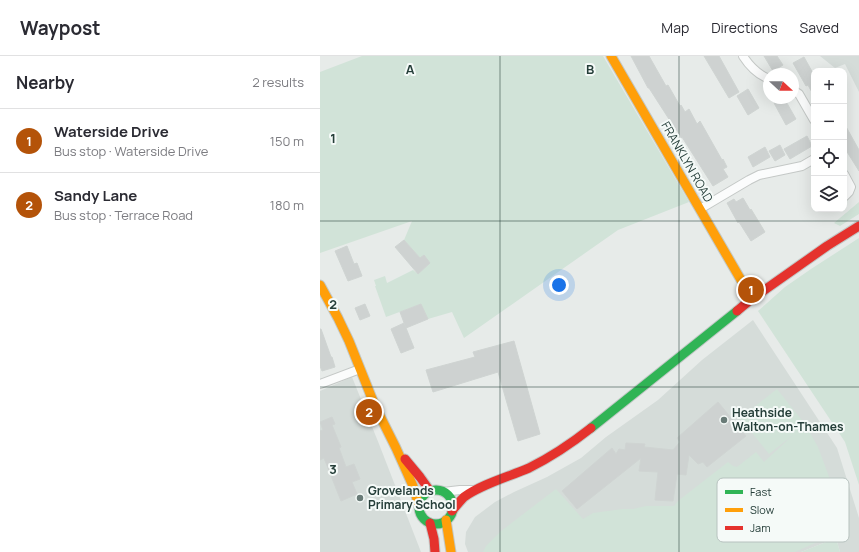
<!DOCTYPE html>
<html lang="en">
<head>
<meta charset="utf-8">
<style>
  body { margin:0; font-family:Manrope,sans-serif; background:#f7f7f7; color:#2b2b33 }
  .controls { position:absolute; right:12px; top:12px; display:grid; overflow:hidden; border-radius:8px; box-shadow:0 4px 16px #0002 }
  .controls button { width:36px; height:36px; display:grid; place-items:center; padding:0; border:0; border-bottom:1px solid #e1e1e2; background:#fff; color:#2b2b33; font:20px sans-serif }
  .compass { position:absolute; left:443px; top:12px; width:36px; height:36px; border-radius:50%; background:#fff; box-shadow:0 4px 16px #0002; rotate:111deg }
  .you { position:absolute; left:239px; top:229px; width:14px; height:14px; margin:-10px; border:3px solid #fff; border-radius:50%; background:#1a73e8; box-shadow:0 0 0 6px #1a73e833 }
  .badge { display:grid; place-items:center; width:26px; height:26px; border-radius:50%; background:#b45309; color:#fff; font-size:13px; font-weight:700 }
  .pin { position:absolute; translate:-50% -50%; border:2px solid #fff; box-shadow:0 1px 4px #0006 }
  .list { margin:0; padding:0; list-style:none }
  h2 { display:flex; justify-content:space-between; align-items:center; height:52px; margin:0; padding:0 16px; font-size:17px }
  h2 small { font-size:13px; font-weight:400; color:#7c7c81 }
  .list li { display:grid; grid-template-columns:26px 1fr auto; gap:12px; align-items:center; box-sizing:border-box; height:64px; padding:0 16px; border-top:1px solid #e1e1e2 }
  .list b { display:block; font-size:15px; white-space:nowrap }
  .list p { margin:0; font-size:13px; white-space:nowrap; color:#7c7c81 }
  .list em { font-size:13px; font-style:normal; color:#7c7c81 }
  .icon { flex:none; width:22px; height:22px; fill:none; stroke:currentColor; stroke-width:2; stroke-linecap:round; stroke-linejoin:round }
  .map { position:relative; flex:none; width:539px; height:496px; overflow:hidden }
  header { display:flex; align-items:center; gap:24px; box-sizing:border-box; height:56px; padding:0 20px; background:#fff; border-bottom:1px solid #e1e1e2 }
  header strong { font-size:19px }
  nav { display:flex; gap:22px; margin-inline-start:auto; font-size:14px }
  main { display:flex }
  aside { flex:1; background:#fff }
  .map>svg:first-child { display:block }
</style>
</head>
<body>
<header>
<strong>Waypost</strong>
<nav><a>Map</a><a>Directions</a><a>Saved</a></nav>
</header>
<main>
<aside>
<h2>Nearby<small>2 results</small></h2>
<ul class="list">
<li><span class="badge">1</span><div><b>Waterside Drive</b><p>Bus stop · Waterside Drive</p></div><em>150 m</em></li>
<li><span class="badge">2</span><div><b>Sandy Lane</b><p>Bus stop · Terrace Road</p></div><em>180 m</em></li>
</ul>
</aside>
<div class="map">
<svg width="539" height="496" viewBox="0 0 539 496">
  <rect width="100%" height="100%" fill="#e7ebe9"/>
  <path fill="#d5dcd9" d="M500 0H539V36L525 8 515 12Z
    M433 264 517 392 539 462V496H520L516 482 481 496H148L145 488 146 476 155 461 175 446 194 436 227 421 261 402 286 381 338 344 382 304Z
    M32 321 59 388 101 496H0V335Z"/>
  <path fill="#d1e3d8" d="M42 0H283L369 146 298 174 144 282 132 256 108 263 101 248 66 261 55 230H56L54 224 65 220 67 227 93 214 98 218 110 207 104 200 100 202 84 184 92 165 0 197V16Z
    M539 146V158L520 170 514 167Z
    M539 182V429L525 386 438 255 465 231 491 213Z
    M457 333 485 368 498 391 528 472 475 496H163L166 490 181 475 236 433 263 463 273 457 302 453H313L326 450H354L358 445 408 406 413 410 417 411 436 396 444 406 473 379 449 398 420 362Z
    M516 482 520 496H481Z"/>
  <path fill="#ced2d1" stroke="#cfd4d2" d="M311 0H329L346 30 348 29 360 50 361 49 365 56 369 53 377 68 380 65 402 104 403 103 407 111 403 113 408 121 393 130 362 81 361 82 357 74H356L329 32H328Z
    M384 0H399L419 36 409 42Z
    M444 0H457L463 9 453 15Z
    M484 1 494 19V40L488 29 486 30 473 7Z
    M428 33 439 52 428 59 417 40Z
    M462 42H464L476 63 466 69 454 47Z
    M524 67 539 94V115L524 91Z
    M487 80 492 90 470 103 464 93Z
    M460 89 465 99 455 105 449 95Z
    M445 91 450 101 433 111 428 101Z
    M423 142 430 154 431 153 445 176 431 185 419 166 418 167 407 147 414 143 416 146Z
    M84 184 100 202 104 199 110 207 98 218 75 191Z
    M27 190 34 208 37 207 42 220 28 225 15 195Z
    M45 248 50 260 40 264 35 252Z
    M101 248 108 263 86 272 80 256Z
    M84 267 94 292 81 297 71 273Z
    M0 273H1L11 301H12L15 311 2 315 0 310Z
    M194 285 220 378 198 385 178 316 113 336 106 314 155 301 153 296Z
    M398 346 426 380 387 411 383 406 378 408 369 399 366 419 357 418 353 445 335 444 338 416 319 415 321 402 257 453 242 435 292 392 296 398 299 393 305 394 306 387 325 388 324 391 353 394 360 386 357 382Z
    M12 361 15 368 12 369 21 391 19 392 26 411 34 408 40 423 32 426 37 438 21 445 4 402 0 404V375L3 374 0 366Z"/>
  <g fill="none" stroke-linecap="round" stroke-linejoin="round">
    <defs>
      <path id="street" d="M423 0C430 11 437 18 449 23
        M473 34 479 38 494 64
        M524 118 531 131 529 136 524 141
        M380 153 429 124 439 119 482 110 494 103
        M0 328 40 313
        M123 436 140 434H154"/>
      <path id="fast" d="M271 372 417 255
        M99 451a17 17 0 1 1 34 0a17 17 0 1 1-34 0Z"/>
      <path id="slow" d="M291 0 421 224
        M0 229 18 262 29 285 55 350 76 392 93 430 99 450
        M126 464 131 496"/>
      <path id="jam" d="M417 255 429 245 507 190 539 170
        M85 403 100 421 110 435
        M132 455C136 450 140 445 144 441 162 428 188 421 209 412 231 401 252 387 271 372
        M110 467 114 483 115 496"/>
    </defs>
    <use href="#street" stroke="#c4c8c6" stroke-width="10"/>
    <use href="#fast" stroke="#c2c8c6" stroke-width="11"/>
    <use href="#slow" stroke="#c2c8c6" stroke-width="11"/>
    <use href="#jam" stroke="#c2c8c6" stroke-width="11"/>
    <use href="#street" stroke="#fbfcfc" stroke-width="8"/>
    <use href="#fast" stroke="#30b455" stroke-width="9"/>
    <use href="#slow" stroke="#ff9f0a" stroke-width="9"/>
    <use href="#jam" stroke="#e5322d" stroke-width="9"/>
  </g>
  <path fill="none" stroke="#253e39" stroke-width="1" stroke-opacity="0.55" d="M180 0V496M359 0V496M0 165H539M0 331H539"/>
  <g fill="#697b77" stroke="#f5faf8" stroke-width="1.5">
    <circle cx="404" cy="364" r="4"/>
    <circle cx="40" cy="442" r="4"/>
  </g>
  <g text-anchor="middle" stroke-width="4" stroke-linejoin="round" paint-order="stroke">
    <g font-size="12" fill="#253e39" stroke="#f5faf8">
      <text transform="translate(367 106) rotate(60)" y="4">FRANKLYN ROAD</text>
    </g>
    <g font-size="12" font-weight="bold" fill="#253e39" stroke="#f5faf8" text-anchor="start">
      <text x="412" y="361">Heathside<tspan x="412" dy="14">Walton-on-Thames</tspan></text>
      <text x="48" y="439">Grovelands<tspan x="48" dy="14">Primary School</tspan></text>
    </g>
  </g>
  <rect x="397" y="422" width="132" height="64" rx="6" fill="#f5faf8" stroke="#b7c2bf" stroke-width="1"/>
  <rect x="405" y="434" width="18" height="4" fill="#30b455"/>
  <rect x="405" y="452" width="18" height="4" fill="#ff9f0a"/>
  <rect x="405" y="470" width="18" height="4" fill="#e5322d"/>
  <g font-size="11" fill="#253e39">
    <text x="430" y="440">Fast</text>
    <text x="430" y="458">Slow</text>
    <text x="430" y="476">Jam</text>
  </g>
  <g font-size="13" text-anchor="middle" font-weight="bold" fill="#253e39" stroke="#f5faf8" stroke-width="4" stroke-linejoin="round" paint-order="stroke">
    <text x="90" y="18">A</text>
    <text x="270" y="18">B</text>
    <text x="13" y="87">1</text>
    <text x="13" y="253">2</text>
    <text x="13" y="418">3</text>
  </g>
</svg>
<div class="controls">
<button>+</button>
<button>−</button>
<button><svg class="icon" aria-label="locate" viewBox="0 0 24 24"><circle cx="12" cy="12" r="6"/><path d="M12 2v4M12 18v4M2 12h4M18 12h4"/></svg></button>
<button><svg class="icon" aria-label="layers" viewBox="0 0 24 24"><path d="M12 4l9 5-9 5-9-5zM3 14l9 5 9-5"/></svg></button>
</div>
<svg class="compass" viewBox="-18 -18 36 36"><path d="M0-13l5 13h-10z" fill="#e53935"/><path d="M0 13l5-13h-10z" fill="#7c7c81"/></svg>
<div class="you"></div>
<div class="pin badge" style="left:431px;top:234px">1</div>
<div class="pin badge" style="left:49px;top:356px">2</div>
</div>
</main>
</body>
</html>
